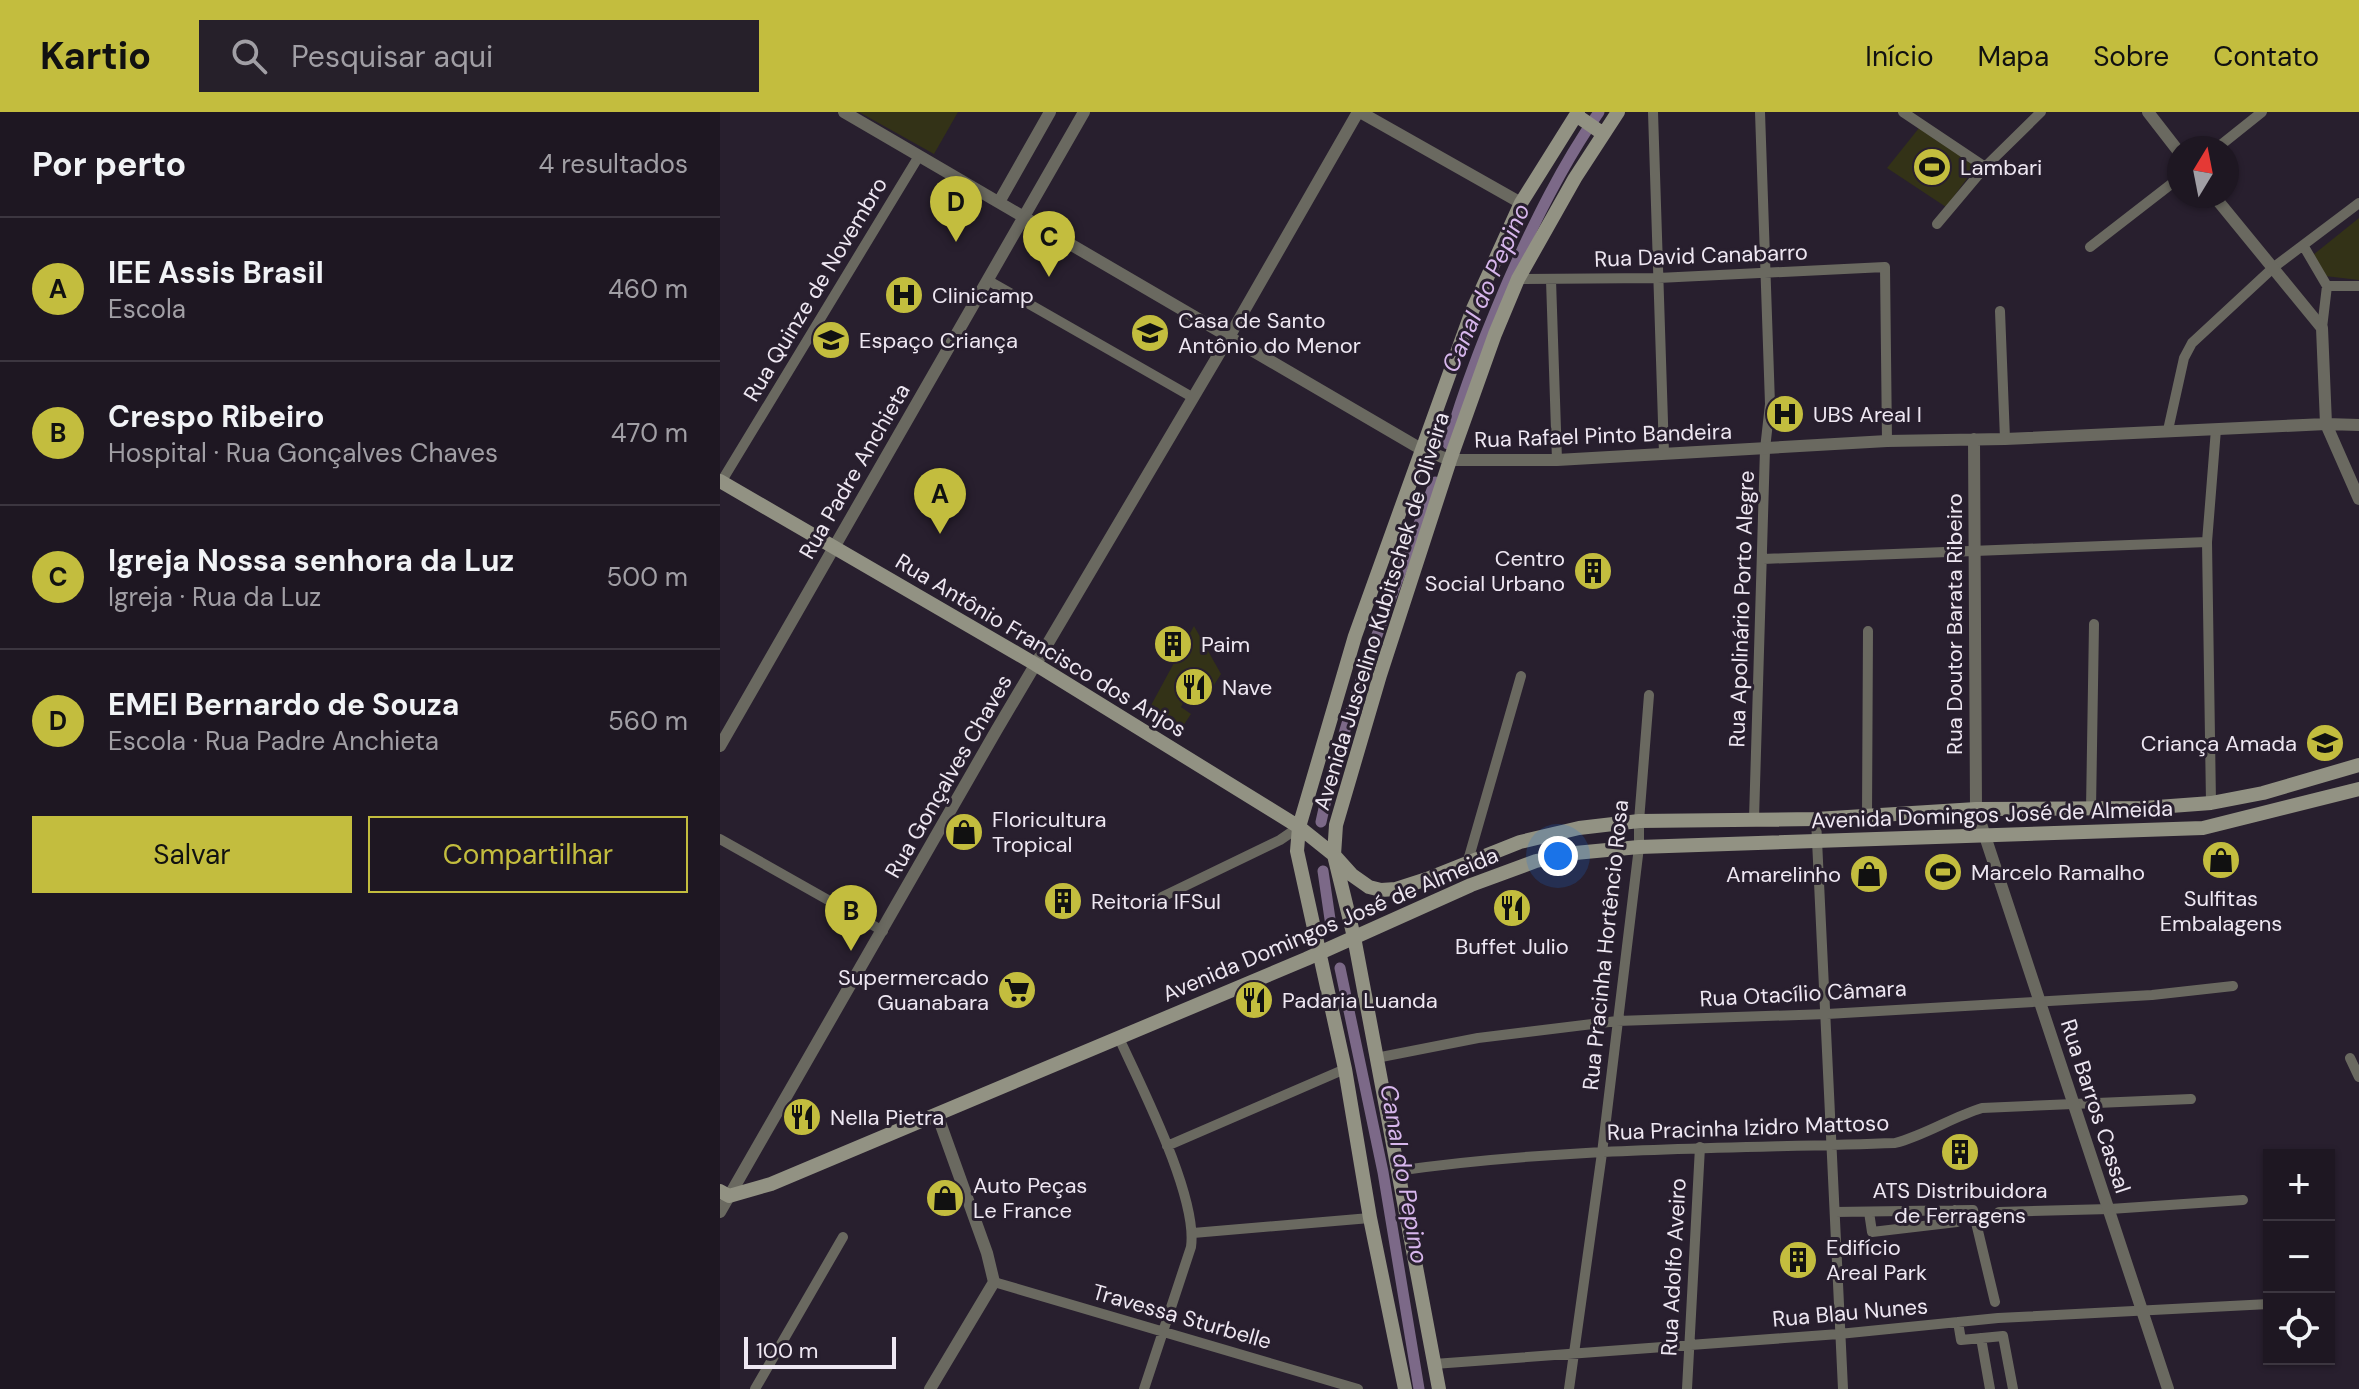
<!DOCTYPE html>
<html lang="pt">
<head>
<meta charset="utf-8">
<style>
  body { margin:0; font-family:"DM Sans",sans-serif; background:#26202a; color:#f1f3f6 }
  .controls { position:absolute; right:24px; bottom:24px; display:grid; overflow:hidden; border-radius:0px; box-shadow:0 2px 6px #0004 }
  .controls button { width:72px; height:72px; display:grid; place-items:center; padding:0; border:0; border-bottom:2px solid #3c3640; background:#1e1722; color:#f1f3f6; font:40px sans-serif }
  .compass { position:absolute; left:1447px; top:24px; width:72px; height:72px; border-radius:50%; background:#1e1722; box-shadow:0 2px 6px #0004; rotate:10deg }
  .scale { position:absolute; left:24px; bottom:20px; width:152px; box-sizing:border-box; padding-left:8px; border:4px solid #eee7f2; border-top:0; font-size:22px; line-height:28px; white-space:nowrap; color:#eee7f2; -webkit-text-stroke:6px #281f2e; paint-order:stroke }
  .you { position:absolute; left:838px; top:744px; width:28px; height:28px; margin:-20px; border:6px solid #fff; border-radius:50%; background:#1a73e8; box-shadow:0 0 0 12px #1a73e833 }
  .badge { display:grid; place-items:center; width:52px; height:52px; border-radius:50%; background:#c3bd3e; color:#111; font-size:26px; font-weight:700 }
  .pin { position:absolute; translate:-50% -66px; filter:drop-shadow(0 2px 4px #0008) }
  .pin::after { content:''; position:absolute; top:42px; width:28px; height:24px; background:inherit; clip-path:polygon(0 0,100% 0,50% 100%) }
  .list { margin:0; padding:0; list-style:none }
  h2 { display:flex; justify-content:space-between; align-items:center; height:104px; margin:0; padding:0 32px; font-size:34px }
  h2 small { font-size:26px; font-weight:400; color:#a19fa5 }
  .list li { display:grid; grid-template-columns:52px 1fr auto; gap:24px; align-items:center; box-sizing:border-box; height:144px; padding:0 32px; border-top:2px solid #3c3640 }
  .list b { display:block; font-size:30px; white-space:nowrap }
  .list p { margin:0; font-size:26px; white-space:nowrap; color:#a19fa5 }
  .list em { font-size:26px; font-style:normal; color:#a19fa5 }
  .actions { display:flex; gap:16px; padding:24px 32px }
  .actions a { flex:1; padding:18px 0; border:2px solid #c3bd3e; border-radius:0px; text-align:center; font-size:28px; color:#c3bd3e }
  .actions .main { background:#c3bd3e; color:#111 }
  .icon { flex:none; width:44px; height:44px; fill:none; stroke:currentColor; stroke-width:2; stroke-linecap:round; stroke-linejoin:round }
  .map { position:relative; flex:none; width:1639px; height:1277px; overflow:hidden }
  header { display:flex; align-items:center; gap:48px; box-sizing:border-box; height:112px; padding:0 40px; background:#c3bd3e; color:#111 }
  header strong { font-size:38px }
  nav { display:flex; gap:44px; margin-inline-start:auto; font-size:28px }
  .search { width:560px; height:72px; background:#26202a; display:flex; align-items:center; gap:20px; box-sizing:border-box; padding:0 28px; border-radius:0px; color:#a19fa5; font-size:30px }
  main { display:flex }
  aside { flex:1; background:#1e1722 }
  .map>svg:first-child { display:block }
</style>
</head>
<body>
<header>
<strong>Kartio</strong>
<div class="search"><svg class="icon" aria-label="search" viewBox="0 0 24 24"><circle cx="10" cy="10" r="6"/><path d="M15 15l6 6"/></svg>Pesquisar aqui</div>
<nav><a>Início</a><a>Mapa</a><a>Sobre</a><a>Contato</a></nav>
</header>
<main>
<aside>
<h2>Por perto<small>4 resultados</small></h2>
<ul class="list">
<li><span class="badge">A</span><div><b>IEE Assis Brasil</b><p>Escola</p></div><em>460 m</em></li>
<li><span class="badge">B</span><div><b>Crespo Ribeiro</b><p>Hospital · Rua Gonçalves Chaves</p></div><em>470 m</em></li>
<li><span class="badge">C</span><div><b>Igreja Nossa senhora da Luz</b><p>Igreja · Rua da Luz</p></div><em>500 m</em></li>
<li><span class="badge">D</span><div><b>EMEI Bernardo de Souza</b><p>Escola · Rua Padre Anchieta</p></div><em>560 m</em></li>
</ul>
<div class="actions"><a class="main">Salvar</a><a>Compartilhar</a></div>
</aside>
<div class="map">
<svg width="1639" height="1277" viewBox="0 0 1639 1277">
  <rect width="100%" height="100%" fill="#281f2e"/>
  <path fill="#333217" d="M139 0H238L214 42Z
    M1199 16 1257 53 1226 95 1167 56Z
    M1639 106V168L1605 164 1593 143Z
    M474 514 501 562 489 581 484 578 480 585 469 580 461 595 471 602 461 617 429 597Z"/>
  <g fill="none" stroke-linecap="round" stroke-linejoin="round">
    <path stroke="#7c6988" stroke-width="11" d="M728 332C744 275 765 223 788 169 814 110 842 53 879 0
      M601 710C626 593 673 481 715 370
      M603 759 611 814
      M620 856 663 1060 699 1277"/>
    <path stroke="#6a6960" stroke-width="10" d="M933 0 944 341
      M1183 0 1265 55
      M1497 36 1542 0
      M1217 112 1265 55 1321 0
      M1583 133 1607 174 1602 216
      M1370 135 1459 66
      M798 167 938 166 1165 155 1167 329
      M831 168 837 348
      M269 169 472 285
      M1607 174H1639
      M1280 199 1285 327
      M1448 318 1464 246 1472 231 1554 155 1639 91
      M0 372 199 44
      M1043 447 1487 430
      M1491 691 1487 430 1496 317
      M1371 697 1374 512
      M1147 704 1148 519
      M1034 707 1045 337 1050 292 1040 0
      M1096 707 1123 1277
      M0 727 163 819
      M747 752 801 564
      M442 785 560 728 579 715
      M399 926C421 974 478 1085 471 1135L424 1277
      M656 946 758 926 897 909 1107 902 1432 883 1513 874
      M1630 946 1639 965
      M447 1034 625 957
      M676 1059C841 1035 1009 1037 1175 1031 1206 1023 1232 1005 1262 996L1471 987
      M1115 1100 1253 1098 1275 1190
      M1149 1100 1152 1120 1237 1110 1235 1098
      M1279 1100 1390 1097 1523 1088
      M473 1121 650 1106
      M274 1170 638 1277
      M1238 1210 1241 1228 1283 1224 1293 1277
      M1261 1226 1270 1277
      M714 1252 1119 1222 1278 1206 1549 1192
      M35 1277 123 1125
      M849 1277 882 1041 919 735V709L929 583
      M967 1277 980 1035"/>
    <path stroke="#6a6960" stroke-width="12" d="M124 0 701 337 730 348H837L1167 329 1285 327 1606 312 1639 313
      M640 0 801 91
      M1428 0 1459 40
      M1494 84 1602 216 1606 312 1639 387
      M279 90 330 0
      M1254 327 1256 697 1448 1277
      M0 634 364 0
      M0 1100 276 619 509 225 638 0
      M210 1277 274 1170 267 1141 217 1002"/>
    <path stroke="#929283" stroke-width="14" d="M856 3 882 21
      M0 369 315 552 579 715 614 743 632 763 649 775 661 778 676 777 707 767 800 730 859 716 919 709 1096 707 1256 697 1424 696 1491 691 1543 681 1639 653
      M0 1079 9 1084 51 1072 586 847 751 773 816 749 855 741 919 735 1483 716 1639 677
      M685 1277 650 1106 625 957 577 739 579 715 635 524 752 199 801 91 858 0
      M719 1277 634 825 614 743 616 713 660 563 730 348 775 222 798 167 855 66 898 0"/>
  </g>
  <defs>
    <symbol id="stadium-disc" viewBox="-11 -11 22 22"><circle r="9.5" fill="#c3bd3e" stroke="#281f2e"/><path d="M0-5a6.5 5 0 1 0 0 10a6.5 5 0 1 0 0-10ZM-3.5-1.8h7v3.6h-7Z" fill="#111"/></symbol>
    <symbol id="hospital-disc" viewBox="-11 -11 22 22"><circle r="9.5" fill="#c3bd3e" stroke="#281f2e"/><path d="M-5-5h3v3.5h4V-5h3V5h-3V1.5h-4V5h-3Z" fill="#111"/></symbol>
    <symbol id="school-disc" viewBox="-11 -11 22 22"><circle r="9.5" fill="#c3bd3e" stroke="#281f2e"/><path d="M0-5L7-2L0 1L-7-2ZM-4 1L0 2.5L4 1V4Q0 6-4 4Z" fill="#111"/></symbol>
    <symbol id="building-disc" viewBox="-11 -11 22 22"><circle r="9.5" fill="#c3bd3e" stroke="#281f2e"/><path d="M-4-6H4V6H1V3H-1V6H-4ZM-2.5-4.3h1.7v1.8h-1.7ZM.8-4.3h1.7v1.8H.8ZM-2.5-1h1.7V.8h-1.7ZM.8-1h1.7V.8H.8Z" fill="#111"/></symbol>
    <symbol id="restaurant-disc" viewBox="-11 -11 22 22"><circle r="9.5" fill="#c3bd3e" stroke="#281f2e"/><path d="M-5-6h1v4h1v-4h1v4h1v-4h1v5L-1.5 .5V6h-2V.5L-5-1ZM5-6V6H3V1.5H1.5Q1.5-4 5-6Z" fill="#111"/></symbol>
    <symbol id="shop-disc" viewBox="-11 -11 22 22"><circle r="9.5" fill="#c3bd3e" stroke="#281f2e"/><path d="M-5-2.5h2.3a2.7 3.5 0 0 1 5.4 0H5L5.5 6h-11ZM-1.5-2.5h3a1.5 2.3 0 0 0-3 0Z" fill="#111"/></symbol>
    <symbol id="supermarket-disc" viewBox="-11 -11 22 22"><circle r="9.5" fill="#c3bd3e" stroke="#281f2e"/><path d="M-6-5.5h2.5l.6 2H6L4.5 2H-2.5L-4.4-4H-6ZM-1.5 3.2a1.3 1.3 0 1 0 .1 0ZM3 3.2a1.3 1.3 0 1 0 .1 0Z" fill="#111"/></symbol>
  </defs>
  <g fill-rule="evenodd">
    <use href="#stadium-disc" x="1190" y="33" width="44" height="44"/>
    <use href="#hospital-disc" x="162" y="161" width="44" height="44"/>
    <use href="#school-disc" x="408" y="199" width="44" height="44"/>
    <use href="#school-disc" x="89" y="206" width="44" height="44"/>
    <use href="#hospital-disc" x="1043" y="280" width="44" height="44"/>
    <use href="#building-disc" x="851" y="437" width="44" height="44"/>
    <use href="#building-disc" x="431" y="510" width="44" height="44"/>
    <use href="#restaurant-disc" x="452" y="553" width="44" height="44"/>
    <use href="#school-disc" x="1583" y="609" width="44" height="44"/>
    <use href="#shop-disc" x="222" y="698" width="44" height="44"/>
    <use href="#shop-disc" x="1479" y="726" width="44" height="44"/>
    <use href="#stadium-disc" x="1201" y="738" width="44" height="44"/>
    <use href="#shop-disc" x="1127" y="740" width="44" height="44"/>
    <use href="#building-disc" x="321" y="767" width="44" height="44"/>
    <use href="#restaurant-disc" x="770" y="774" width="44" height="44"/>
    <use href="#supermarket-disc" x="275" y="856" width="44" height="44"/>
    <use href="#restaurant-disc" x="512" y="866" width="44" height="44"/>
    <use href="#restaurant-disc" x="60" y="983" width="44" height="44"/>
    <use href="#building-disc" x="1218" y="1018" width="44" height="44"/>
    <use href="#shop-disc" x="203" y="1064" width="44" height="44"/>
    <use href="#building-disc" x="1056" y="1126" width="44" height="44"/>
  </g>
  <g text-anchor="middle" stroke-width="6" stroke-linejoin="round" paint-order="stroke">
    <g font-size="22" fill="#eee7f2" stroke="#281f2e" text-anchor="start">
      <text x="1240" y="63">Lambari</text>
      <text x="212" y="191">Clinicamp</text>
      <text x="458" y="216">Casa de Santo<tspan x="458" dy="25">Antônio do Menor</tspan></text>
      <text x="139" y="236">Espaço Criança</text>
      <text x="1093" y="310">UBS Areal I</text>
      <text x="845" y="454" text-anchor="end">Centro<tspan x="845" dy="25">Social Urbano</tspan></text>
      <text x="481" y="540">Paim</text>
      <text x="502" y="583">Nave</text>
      <text x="1577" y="639" text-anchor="end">Criança Amada</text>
      <text x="272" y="715">Floricultura<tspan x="272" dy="25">Tropical</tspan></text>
      <text x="1251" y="768">Marcelo Ramalho</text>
      <text x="1121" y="770" text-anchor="end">Amarelinho</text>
      <text x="1501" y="794" text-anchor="middle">Sulfitas<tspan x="1501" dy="25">Embalagens</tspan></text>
      <text x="371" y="797">Reitoria IFSul</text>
      <text x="792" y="842" text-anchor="middle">Buffet Julio</text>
      <text x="269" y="873" text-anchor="end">Supermercado<tspan x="269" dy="25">Guanabara</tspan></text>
      <text x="562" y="896">Padaria Luanda</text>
      <text x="110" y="1013">Nella Pietra</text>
      <text x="253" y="1081">Auto Peças<tspan x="253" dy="25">Le France</tspan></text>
      <text x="1240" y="1086" text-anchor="middle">ATS Distribuidora<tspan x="1240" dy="25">de Ferragens</tspan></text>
      <text x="1106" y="1143">Edifício<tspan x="1106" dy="25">Areal Park</tspan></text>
    </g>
    <g font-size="22" fill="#eee7f2" stroke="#281f2e">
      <text transform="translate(981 143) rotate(-2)" y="8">Rua David Canabarro</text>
      <text transform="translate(95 177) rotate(-59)" y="8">Rua Quinze de Novembro</text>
      <text transform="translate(883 323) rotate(-2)" y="8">Rua Rafael Pinto Bandeira</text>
      <text transform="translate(134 359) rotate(-60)" y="8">Rua Padre Anchieta</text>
      <text transform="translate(1021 497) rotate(-88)" y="8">Rua Apolinário Porto Alegre</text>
      <text transform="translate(661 499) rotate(-73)" y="8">Avenida Juscelino Kubitschek de Oliveira</text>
      <text transform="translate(1234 512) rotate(-90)" y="8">Rua Doutor Barata Ribeiro</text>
      <text transform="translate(321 533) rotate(31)" y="8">Rua Antônio Francisco dos Anjos</text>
      <text transform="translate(228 664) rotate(-60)" y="8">Rua Gonçalves Chaves</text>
      <text transform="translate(1272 702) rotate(-2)" y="8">Avenida Domingos José de Almeida</text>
      <text transform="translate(610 812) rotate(-23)" y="8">Avenida Domingos José de Almeida</text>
      <text transform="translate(885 833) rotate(-84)" y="8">Rua Pracinha Hortêncio Rosa</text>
      <text transform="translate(1083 881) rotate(-3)" y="8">Rua Otacílio Câmara</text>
      <text transform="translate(1376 994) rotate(72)" y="8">Rua Barros Cassal</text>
      <text transform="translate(1028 1015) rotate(-2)" y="8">Rua Pracinha Izidro Mattoso</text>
      <text transform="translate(953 1155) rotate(-87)" y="8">Rua Adolfo Aveiro</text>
      <text transform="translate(1130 1200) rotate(-5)" y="8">Rua Blau Nunes</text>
      <text transform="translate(462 1204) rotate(16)" y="8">Travessa Sturbelle</text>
    </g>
    <g font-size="24" font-style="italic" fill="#d7b6ec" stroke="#281f2e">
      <text transform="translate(766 176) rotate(-66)" y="8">Canal do Pepino</text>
      <text transform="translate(684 1062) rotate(80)" y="8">Canal do Pepino</text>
    </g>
  </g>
</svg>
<div class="controls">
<button>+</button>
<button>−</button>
<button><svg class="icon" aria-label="locate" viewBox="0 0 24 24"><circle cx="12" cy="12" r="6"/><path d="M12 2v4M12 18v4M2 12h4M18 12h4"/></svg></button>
</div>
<svg class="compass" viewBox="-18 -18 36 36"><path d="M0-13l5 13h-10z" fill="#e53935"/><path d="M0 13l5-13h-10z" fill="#a19fa5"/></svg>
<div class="scale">100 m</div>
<div class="you"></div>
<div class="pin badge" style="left:220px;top:422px">A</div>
<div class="pin badge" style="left:131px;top:839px">B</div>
<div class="pin badge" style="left:329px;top:165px">C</div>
<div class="pin badge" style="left:236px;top:130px">D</div>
</div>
</main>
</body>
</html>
